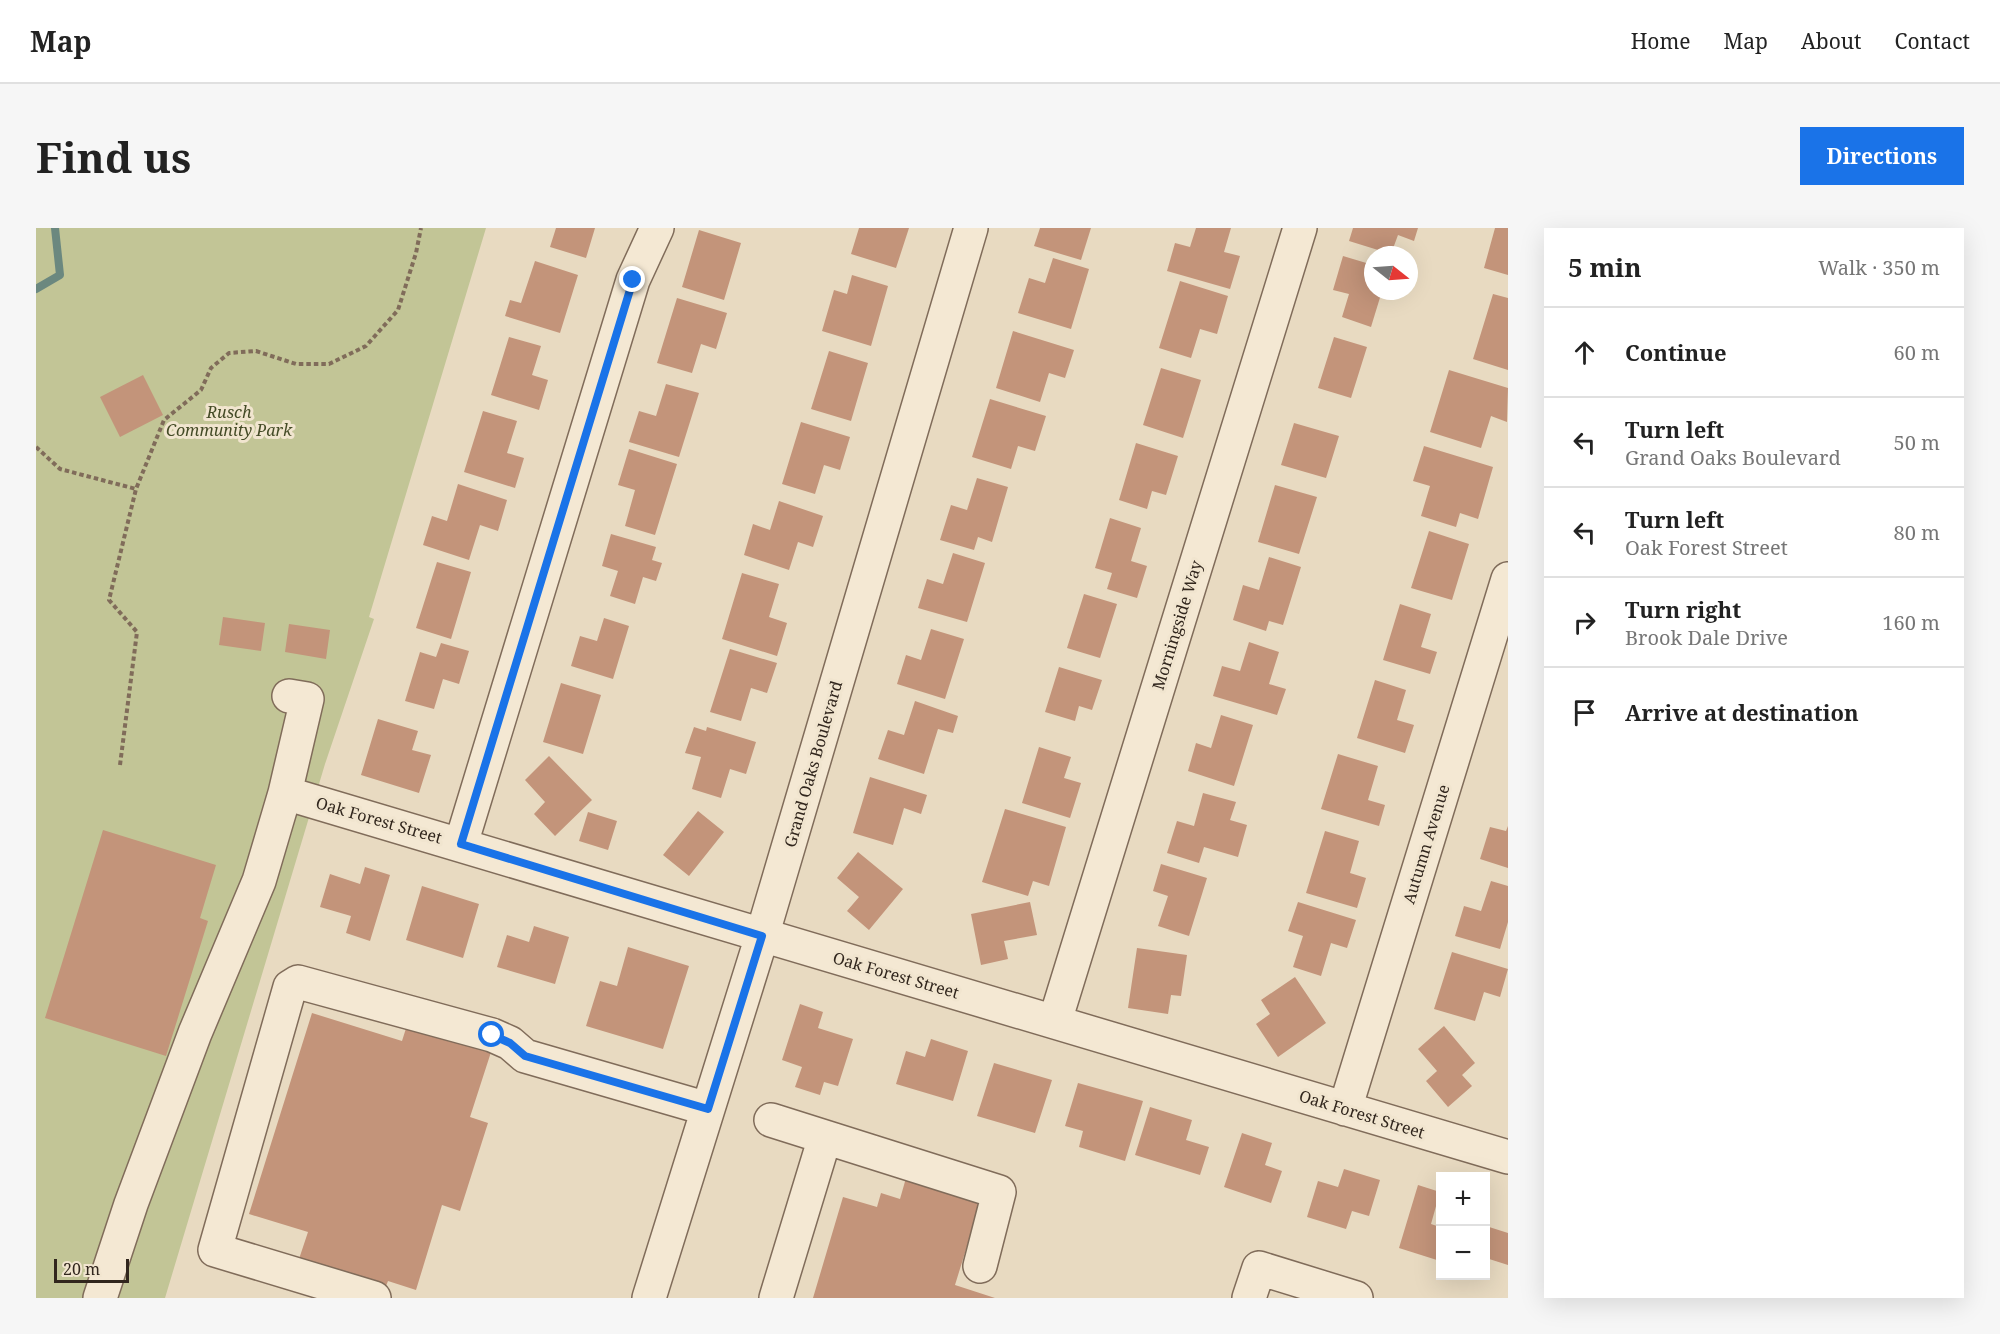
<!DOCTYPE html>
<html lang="en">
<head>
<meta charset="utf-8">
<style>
  body { margin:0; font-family:"Noto Serif",serif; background:#f6f6f6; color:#222 }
  .controls { position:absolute; right:18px; bottom:18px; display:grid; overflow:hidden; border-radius:0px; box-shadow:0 6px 24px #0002 }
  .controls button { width:54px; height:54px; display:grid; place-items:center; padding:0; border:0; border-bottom:2px solid #e0e0e0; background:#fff; color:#222; font:30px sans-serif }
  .compass { position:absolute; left:1328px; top:18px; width:54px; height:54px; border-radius:50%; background:#fff; box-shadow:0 6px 24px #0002; rotate:107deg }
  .scale { position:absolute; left:18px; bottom:15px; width:75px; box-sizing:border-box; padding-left:6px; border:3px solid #31261d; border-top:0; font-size:16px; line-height:21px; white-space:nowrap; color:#31261d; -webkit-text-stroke:4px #f1e5cf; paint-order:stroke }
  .stop { position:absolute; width:18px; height:18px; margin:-14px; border:4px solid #1a73e8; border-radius:50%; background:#fff }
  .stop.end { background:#1a73e8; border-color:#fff; box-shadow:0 2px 6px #0008 }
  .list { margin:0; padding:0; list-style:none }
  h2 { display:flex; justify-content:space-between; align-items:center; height:78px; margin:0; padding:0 24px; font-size:26px }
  h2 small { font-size:20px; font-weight:400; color:#767676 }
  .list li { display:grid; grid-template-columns:39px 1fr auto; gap:18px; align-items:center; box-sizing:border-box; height:90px; padding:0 24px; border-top:2px solid #e0e0e0 }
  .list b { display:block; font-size:22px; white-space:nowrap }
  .list p { margin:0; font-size:20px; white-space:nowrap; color:#767676 }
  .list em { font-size:20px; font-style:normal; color:#767676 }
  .icon { flex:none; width:33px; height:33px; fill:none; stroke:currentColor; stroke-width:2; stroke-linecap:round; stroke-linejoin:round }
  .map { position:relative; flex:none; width:1472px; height:1070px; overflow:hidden; border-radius:0px }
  header { display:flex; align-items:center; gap:36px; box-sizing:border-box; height:84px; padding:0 30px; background:#fff; border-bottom:2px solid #e0e0e0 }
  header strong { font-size:28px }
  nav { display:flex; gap:33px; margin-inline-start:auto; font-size:21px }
  .intro { display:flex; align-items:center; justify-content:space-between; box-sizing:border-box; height:144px; padding:0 36px }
  h1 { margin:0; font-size:42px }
  .button { padding:15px 27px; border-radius:0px; background:#1a73e8; color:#fff; font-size:21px; font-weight:700 }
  main { display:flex; gap:36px; padding:0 36px }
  aside { flex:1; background:#fff; border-radius:0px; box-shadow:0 6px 24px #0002 }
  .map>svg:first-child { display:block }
</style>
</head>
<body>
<header>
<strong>Map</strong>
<nav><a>Home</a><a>Map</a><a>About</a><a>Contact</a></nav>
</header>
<div class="intro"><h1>Find us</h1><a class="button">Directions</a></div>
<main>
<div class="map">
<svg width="1472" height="1070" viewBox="0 0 1472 1070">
  <rect width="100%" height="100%" fill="#e8dac1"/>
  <path fill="#c2c596" d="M0 0H450L333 389 338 391 289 536 129 1070H0Z"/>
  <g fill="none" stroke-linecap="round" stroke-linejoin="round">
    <path stroke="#6b887f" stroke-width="8" d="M0 61 24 47 19 0"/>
  </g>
  <path fill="#c3947a" d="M520 0H559L550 30 514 19Z
    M823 0H873L860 40 815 26Z
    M1004 0H1055L1045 32 998 18Z
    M1160 0H1195L1188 24 1204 28 1194 61 1131 43 1139 15 1154 19Z
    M1317 0H1382L1378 13 1362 7 1355 26 1313 13Z
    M1459 0H1472V47L1448 40Z
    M663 2 705 15 688 72 646 59Z
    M1307 28 1337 37V63H1346L1335 99 1306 89 1313 66 1297 62Z
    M1017 30 1053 41 1035 101 982 85 993 50 1009 55Z
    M499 33 542 47 524 105 469 88 474 72 485 75Z
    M816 47 852 58 835 118 786 103 798 62 811 66Z
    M1144 53 1192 68 1181 106 1164 101 1155 130 1123 120Z
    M1457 66 1472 70V142L1437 131Z
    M641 70 691 85 680 121 665 116 656 145 621 135Z
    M977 103 1038 122 1029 150 1013 145 1004 174 960 160Z
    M473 109 505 118 496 147 512 152 503 182 455 167Z
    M1298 109 1331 119 1315 170 1282 160Z
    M793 123 832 135 815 193 775 181Z
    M1125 140 1165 152 1147 210 1107 197Z
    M1413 142 1472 160 1471 194 1455 188 1445 220 1394 204Z
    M107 147 127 187 84 209 64 169Z
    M630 156 663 165 643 229 593 214 603 183 620 188Z
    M954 171 1010 188 999 223 982 218 975 241 936 229Z
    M447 183 481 193 471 225 488 230 479 260 428 244Z
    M765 194 814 209 804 242 788 237 779 266 746 256Z
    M1258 195 1303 208 1290 250 1245 237Z
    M1100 215 1142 228 1130 267 1116 263 1111 281 1083 272Z
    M1388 218 1457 239 1442 291 1424 285 1420 299 1385 288 1394 258 1377 253Z
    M593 221 641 236 619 307 589 298 599 262 582 257Z
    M941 250 972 259 956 314 942 309 938 322 904 312 915 277 931 282Z
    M422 256 471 272 462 303 444 297 433 332 387 317 396 288 411 293Z
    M1239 257 1281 269 1263 326 1222 314Z
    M743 273 787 288 777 319 762 314 753 342 708 327 717 296 734 302Z
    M1074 290 1105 300 1095 333 1111 338 1101 370 1071 361 1076 345 1059 340Z
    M1393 303 1433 316 1416 372 1375 360Z
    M575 306 620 319 616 332 626 335 620 353 607 349 599 376 574 368 582 343 566 338Z
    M917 325 949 335 931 394 882 380 891 351 907 356Z
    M1233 329 1265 339 1247 397 1233 393 1230 403 1197 392 1207 357 1223 362Z
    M401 334 435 344 415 411 380 400Z
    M706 345 743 356 733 389 751 395 741 428 686 411Z
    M1048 366 1081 376 1064 430 1031 420Z
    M1364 376 1395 386 1385 419 1401 424 1394 446 1347 432Z
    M187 389 229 395 225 423 183 417Z
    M568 390 593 398 577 451 535 438 544 408 561 413Z
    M253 396 294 402 290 431 249 424Z
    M895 401 928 411 909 471 861 456 870 427 885 432Z
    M1213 414 1243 424 1233 456 1250 461 1241 487 1177 468 1186 438 1204 443Z
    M405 415 433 423 423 456 407 451 398 481 369 473 384 424 400 429Z
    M694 421 741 435 731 465 715 460 705 493 674 484Z
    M1023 439 1066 452 1056 482 1043 478 1039 493 1009 484Z
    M1339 452 1370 462 1361 492 1378 497 1369 525 1321 510Z
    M525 455 565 467 547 526 507 514Z
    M879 473 922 488 917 505 902 501 888 546 842 531 852 502 868 507Z
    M1185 487 1217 497 1198 558 1152 543 1160 515 1175 520Z
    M342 491 382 503 376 522 395 527 383 565 325 547Z
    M658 499 670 503 671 499 720 514 710 546 694 541 685 570 656 561 665 529 649 525Z
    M1003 519 1035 529 1028 550 1045 555 1034 590 986 575Z
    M1302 526 1342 538 1332 572 1349 577 1343 598 1285 581Z
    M513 528 556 572 519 608 498 586 509 574 489 552Z
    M834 549 891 567 885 586 868 580 857 617 817 605Z
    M1167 565 1200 574 1194 592 1211 597 1202 629 1168 619 1163 635 1131 625 1141 593 1158 598Z
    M969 581 1030 599 1013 658 997 653 992 668 946 654Z
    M662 583 688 604 653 648 627 627Z
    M552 584 581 593 572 622 543 613Z
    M1472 598V640L1444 631 1454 599 1470 603Z
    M67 602 180 637 164 690 172 693 130 828 9 790Z
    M1289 603 1323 613 1314 645 1330 650 1321 680 1270 665Z
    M822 624 867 661 833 702 811 683 823 669 801 650Z
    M1125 636 1171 650 1153 708 1122 698 1132 668 1117 663Z
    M329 639 354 647 334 713 310 705 315 688 284 679 294 646 324 656Z
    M1455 653 1472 658V694L1464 721 1419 708 1428 678 1445 683Z
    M386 658 443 676 427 730 370 712Z
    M994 674 1001 707 968 713 972 731 945 737 935 686Z
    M1262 674 1320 692 1311 720 1295 715 1285 748 1257 739 1267 708 1252 703Z
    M498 698 533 709 519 756 461 739 471 707 493 714Z
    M592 719 653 738 627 821 550 798 564 753 581 758Z
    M1101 720 1151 727 1145 768 1135 767 1132 786 1092 780Z
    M1416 724 1472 741 1464 769 1448 764 1439 793 1398 781Z
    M1259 749 1290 795 1242 829 1220 796 1234 786 1225 772Z
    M764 776 787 784 782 800 817 811 802 858 788 854 784 867 759 859 766 839 746 832Z
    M276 785 366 813 372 794 456 821 434 889 452 895 424 983 406 977 380 1062 352 1053 350 1058 263 1031 272 1004 213 986Z
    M1408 798 1439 835 1426 847 1436 858 1412 879 1390 853 1401 843 1382 821Z
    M895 811 932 823 917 873 860 856 870 823 889 829Z
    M958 835 1016 852 999 905 941 888Z
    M1042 855 1107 873 1089 933 1043 919 1047 903 1029 898Z
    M1114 879 1156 892 1150 912 1173 919 1164 947 1099 927Z
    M1206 905 1236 915 1229 937 1246 943 1235 975 1188 959Z
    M1308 941 1344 952 1333 988 1316 983 1310 1001 1271 989 1282 953 1302 959Z
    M872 943 947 966 919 1057 959 1070H777L807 969 841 979 845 965 864 971Z
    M1382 957 1404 964 1395 996 1404 999V1033L1363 1020Z
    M1450 998 1472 1005V1037L1450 1030Z"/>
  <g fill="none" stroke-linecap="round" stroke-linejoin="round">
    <defs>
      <path id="minor" d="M249 565 1472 929
        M425 616 597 52 621 0
        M1019 793 1264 0
        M1309 881 1472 351
        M735 892 963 964 944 1038
        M64 1070 95 976 159 805 223 653 249 565 271 471 253 468
        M338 1070 179 1022 254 759 262 754 456 807 474 815 489 828 672 881
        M613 1070 726 708 935 0
        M740 1070 789 909
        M1213 1070 1223 1040 1320 1070"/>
    </defs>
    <use href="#minor" stroke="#806c5a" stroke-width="36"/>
    <path stroke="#806c5a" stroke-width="4" stroke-dasharray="4.5 3" stroke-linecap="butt" d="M0 219 24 241 100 261
      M84 537 101 404 73 372 100 261 128 192 165 162 175 140 193 125 220 123 260 136H293L330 118 362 82 380 25 385 0"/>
    <use href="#minor" stroke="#f4e8d3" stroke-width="33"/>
  </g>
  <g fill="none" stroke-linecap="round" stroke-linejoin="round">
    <path stroke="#1a73e8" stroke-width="8" d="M456 807 474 815 489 828 672 881 726 708 425 616 597 52"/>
  </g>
  <g text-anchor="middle" stroke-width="6" stroke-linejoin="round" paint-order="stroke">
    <g font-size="16" font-style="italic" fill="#444b26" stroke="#f1e5cf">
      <text x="193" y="190">Rusch<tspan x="193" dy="18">Community Park</tspan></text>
    </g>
    <g font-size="16" fill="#31261d" stroke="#f1e5cf">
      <text transform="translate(1141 397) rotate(-73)" y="6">Morningside Way</text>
      <text transform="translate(777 536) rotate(-74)" y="6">Grand Oaks Boulevard</text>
      <text transform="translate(343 592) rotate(16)" y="6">Oak Forest Street</text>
      <text transform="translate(1390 616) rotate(-73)" y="6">Autumn Avenue</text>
      <text transform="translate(860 747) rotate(16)" y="6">Oak Forest Street</text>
      <text transform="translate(1326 886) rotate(17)" y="6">Oak Forest Street</text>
    </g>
  </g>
</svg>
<div class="controls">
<button>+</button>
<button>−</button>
</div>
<svg class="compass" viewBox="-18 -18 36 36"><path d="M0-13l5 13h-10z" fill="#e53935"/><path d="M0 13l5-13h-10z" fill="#767676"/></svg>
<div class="scale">20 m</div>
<div class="stop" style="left:456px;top:807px"></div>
<div class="stop end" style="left:597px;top:52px"></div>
</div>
<aside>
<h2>5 min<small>Walk · 350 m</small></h2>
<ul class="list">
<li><svg class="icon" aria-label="ahead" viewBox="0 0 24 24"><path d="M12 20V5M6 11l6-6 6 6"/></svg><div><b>Continue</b></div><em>60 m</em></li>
<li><svg class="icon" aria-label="left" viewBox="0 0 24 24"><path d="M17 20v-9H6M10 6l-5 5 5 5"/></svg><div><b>Turn left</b><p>Grand Oaks Boulevard</p></div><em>50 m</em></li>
<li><svg class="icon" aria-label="left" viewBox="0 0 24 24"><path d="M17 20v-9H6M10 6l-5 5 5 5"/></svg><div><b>Turn left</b><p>Oak Forest Street</p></div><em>80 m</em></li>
<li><svg class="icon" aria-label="right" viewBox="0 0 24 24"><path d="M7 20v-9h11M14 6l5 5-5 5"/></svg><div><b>Turn right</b><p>Brook Dale Drive</p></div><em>160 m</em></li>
<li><svg class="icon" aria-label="arrive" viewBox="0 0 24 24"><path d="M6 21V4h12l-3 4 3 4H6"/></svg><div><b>Arrive at destination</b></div></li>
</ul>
</aside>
</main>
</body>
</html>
